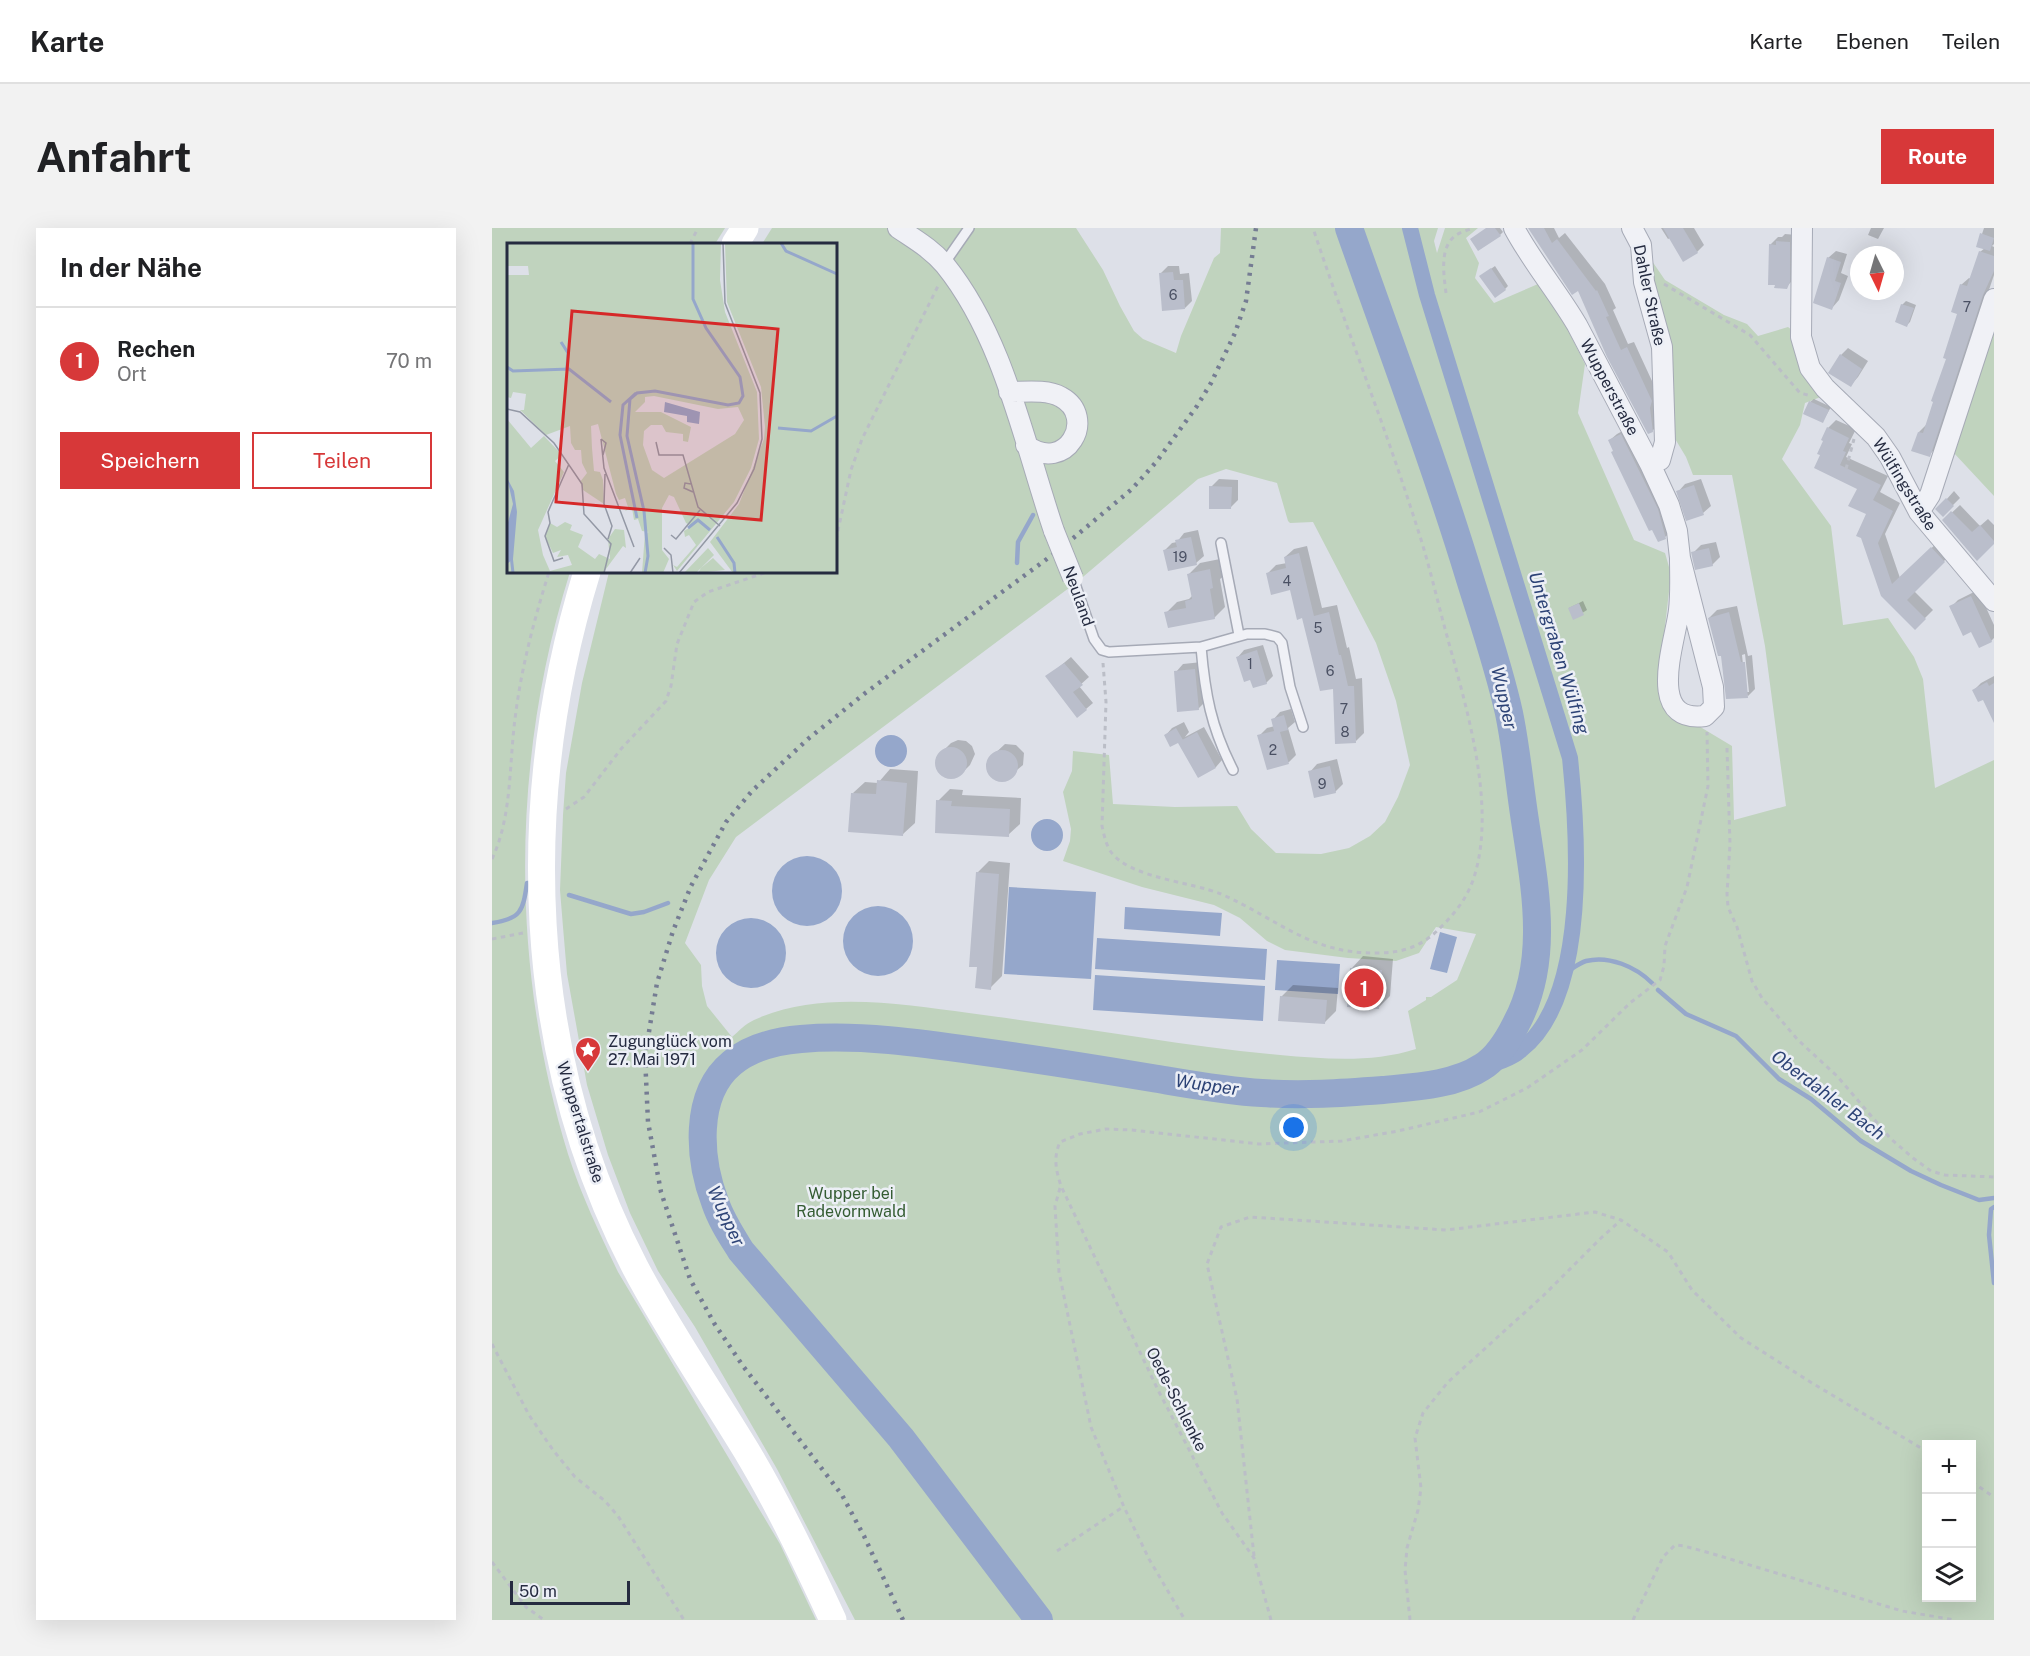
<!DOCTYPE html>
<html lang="de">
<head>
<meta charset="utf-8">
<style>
  body { margin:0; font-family:"Public Sans",sans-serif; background:#f2f2f2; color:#202124 }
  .controls { position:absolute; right:18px; bottom:18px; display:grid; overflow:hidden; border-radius:0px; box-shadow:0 6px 24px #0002 }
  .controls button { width:54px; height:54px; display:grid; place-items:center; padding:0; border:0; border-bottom:2px solid #e0e0e0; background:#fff; color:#202124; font:30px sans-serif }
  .compass { position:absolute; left:1358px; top:18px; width:54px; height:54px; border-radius:50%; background:#fff; box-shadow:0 6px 24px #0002; rotate:175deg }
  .scale { position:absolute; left:18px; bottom:15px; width:120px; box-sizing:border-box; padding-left:6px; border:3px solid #252b40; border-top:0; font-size:16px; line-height:21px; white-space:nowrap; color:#252b40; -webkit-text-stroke:4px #eceff6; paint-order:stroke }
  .you { position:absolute; left:802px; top:900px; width:21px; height:21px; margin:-15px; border:4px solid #fff; border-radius:50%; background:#1a73e8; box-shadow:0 0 0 9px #1a73e833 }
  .badge { display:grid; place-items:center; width:39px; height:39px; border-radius:50%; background:#d73839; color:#fff; font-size:20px; font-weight:700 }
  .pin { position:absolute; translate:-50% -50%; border:3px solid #fff; box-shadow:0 2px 6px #0006 }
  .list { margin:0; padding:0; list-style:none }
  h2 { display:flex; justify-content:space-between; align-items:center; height:78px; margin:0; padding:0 24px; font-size:26px }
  h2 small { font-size:20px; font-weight:400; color:#757577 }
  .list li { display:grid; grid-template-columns:39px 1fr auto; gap:18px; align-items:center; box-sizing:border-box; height:108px; padding:0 24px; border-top:2px solid #e0e0e0 }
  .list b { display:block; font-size:22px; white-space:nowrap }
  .list p { margin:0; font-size:20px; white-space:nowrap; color:#757577 }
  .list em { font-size:20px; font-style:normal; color:#757577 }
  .actions { display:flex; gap:12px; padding:18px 24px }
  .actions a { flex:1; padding:14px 0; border:2px solid #d73839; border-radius:0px; text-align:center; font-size:21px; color:#d73839 }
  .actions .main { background:#d73839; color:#fff }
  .icon { flex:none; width:33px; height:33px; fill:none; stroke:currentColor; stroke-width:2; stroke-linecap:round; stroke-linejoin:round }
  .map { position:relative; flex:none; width:1502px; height:1392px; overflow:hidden; border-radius:0px }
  header { display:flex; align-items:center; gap:36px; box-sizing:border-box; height:84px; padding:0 30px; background:#fff; border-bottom:2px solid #e0e0e0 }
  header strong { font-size:28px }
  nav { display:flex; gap:33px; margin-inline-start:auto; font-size:21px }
  .intro { display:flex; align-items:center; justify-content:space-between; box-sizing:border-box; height:144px; padding:0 36px }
  h1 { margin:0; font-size:42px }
  .button { padding:15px 27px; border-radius:0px; background:#d73839; color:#fff; font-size:21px; font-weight:700 }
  main { display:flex; gap:36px; padding:0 36px }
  aside { flex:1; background:#fff; border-radius:0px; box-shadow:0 6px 24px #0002 }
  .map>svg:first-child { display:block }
</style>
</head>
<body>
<header>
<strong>Karte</strong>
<nav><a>Karte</a><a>Ebenen</a><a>Teilen</a></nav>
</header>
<div class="intro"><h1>Anfahrt</h1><a class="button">Route</a></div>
<main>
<aside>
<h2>In der Nähe<small></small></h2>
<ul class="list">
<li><span class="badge">1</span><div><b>Rechen</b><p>Ort</p></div><em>70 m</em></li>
</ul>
<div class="actions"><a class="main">Speichern</a><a>Teilen</a></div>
</aside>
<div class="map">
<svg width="1502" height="1392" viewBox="0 0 1502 1392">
  <rect width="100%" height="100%" fill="#dde0e8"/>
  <path fill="#c0d3be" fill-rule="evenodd" d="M0 0H233L223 16H16V344H78C19 532 18 737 76 926 89 967 108 1006 126 1044L288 1316 324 1392H0Z
    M280 0H584L611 42 628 78 642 103 651 111 684 125 689 108 722 30 728 25 729 0H946L942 13 945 25 953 0H986L974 10 987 35 983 50 1002 75 1046 56 1073 96 1093 136 1086 185 1142 312 1173 325 1179 346 1169 433 1200 494 1240 518 1242 592 1294 578 1273 418 1240 247H1201L1194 229 1182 209 1149 17 1173 52 1232 87 1255 96 1266 108 1296 99 1309 109 1339 165 1313 175 1308 197 1290 231 1339 298 1351 397 1396 390 1422 429 1431 451 1443 560 1502 532V1392H363L285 1241 203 1099 166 1043 138 985 116 927 95 857 75 746 71 699 68 662 71 587 74 545 90 455 117 344H344V16H270ZM734 241 785 255 796 293 798 295 821 294 884 415 904 473 918 537 906 569 893 594 878 608 857 620 829 626 784 625 759 601 745 578 683 579 621 576 617 527 581 523 580 543 571 564 579 601 578 613 571 633 650 659 722 677 748 690 775 713 793 722 856 730 904 733 927 725 944 699 984 706 965 752 939 769H934V772L916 783 924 821C880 835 834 831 788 827 743 823 698 817 653 810 595 801 536 793 477 785 408 776 328 762 262 792 253 796 247 803 240 809L215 778 210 758 209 737 193 715 217 652 244 609 585 354 706 251ZM1434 1216H1480V1370H1434Z
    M1502 99V268L1461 224Z"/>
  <path fill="#95a7cb" d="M383 523a16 16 0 1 1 32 0a16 16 0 1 1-32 0Z
    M539 607a16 16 0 1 1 32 0a16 16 0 1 1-32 0Z
    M280 663a35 35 0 1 1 70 0a35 35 0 1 1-70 0Z
    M517 659 604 664 599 751 512 746Z
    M351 713a35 35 0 1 1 70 0a35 35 0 1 1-70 0Z
    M633 679 730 685 728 708 632 701Z
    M224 725a35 35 0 1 1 70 0a35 35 0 1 1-70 0Z
    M948 704 965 709 955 745 938 741Z
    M605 710 775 721 773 752 603 741Z
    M785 732 848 736 846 766 783 762Z
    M603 747 773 758 771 793 601 782Z"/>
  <path fill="#0003" fill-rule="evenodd" d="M995 0H1008L1011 4 1008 7Z
    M1038 0H1062L1067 10 1073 5 1113 56 1124 80 1121 82 1136 116 1142 114 1166 166 1167 196 1160 203 1086 61Z
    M1169 0H1202L1212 17 1205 24 1178 10 1176 11Z
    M1379 0H1392L1386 11 1376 7Z
    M1492 0H1502V16L1500 18 1502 19V47L1444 220 1437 227 1427 204 1435 196 1455 130 1467 85 1469 57 1477 50 1479 51 1488 24 1493 20 1486 18Z
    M1293 6 1305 7 1302 51 1294 59 1278 17 1286 9H1290Z
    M1344 23 1355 26 1349 45 1356 48 1347 72 1340 80 1336 30Z
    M1403 31 1407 33 1403 43Z
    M676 38H687L688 46 697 45 700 73 693 80 669 45Z
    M1003 38 1016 58 1013 61 993 45Z
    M1414 73 1424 77 1418 94 1415 97 1410 77Z
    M1356 120 1376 133 1366 149 1359 157 1349 127Z
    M1322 171 1339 179 1331 193 1318 174Z
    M1344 192 1364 201 1357 215 1360 216 1354 229 1396 248 1388 264 1408 275 1393 306 1408 350 1448 312 1460 325 1422 363 1441 382 1423 400 1391 367 1376 286 1367 260 1330 227 1336 200Z
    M1136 200 1180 303 1173 309 1118 212 1125 206Z
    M727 251 746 252V272L738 280 719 259Z
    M1209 251 1219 278 1211 285 1186 264 1193 256Z
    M1462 263 1468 270 1451 287 1446 281Z
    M1468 277 1488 298 1496 291 1502 297V314L1452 292Z
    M706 302 712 328 704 335 673 322 680 315 685 314 692 305Z
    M1224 314 1228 329 1220 337 1201 325 1209 317Z
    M815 318 830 380 845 377 855 420 857 419 864 451 870 450 872 505 864 513 799 360 775 346 784 337 795 335 793 329 802 321Z
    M728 331 732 348 728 351 733 379 722 390 674 385 685 374 697 371 701 367 697 346 708 335Z
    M1486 362 1502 397V410L1499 413 1480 402 1459 379 1466 372Z
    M1091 373 1095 382 1082 390 1077 380Z
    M1245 378 1256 428 1260 427 1263 461 1256 468 1230 426 1217 390 1225 382ZM1253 426 1257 464H1254L1250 427Z
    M771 417 781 448 774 455 759 450 746 429 752 422Z
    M579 429 597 449 587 458 601 475 594 481 555 449Z
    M710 434 714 473 706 481 684 444 691 436Z
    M1502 448V492L1491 470 1482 462 1489 455Z
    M799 481 803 494 796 500 804 527 797 534 776 540 767 508 775 500 783 498 781 492 788 484Z
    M692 494 697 504 693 509 712 499 730 532 724 539 706 548 686 513 674 507 680 500Z
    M466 512 474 513 480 518 483 526 478 537 470 545 458 550 448 544 445 533 451 523 459 515Z
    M513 516 524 517 532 525 531 537 513 552 502 550 497 544 494 537 498 530Z
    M845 531 851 556 843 564 818 544 825 536Z
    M398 541 426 543 423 595 411 606 361 565 373 554 386 555Z
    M458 561 471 562 470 567 529 570 528 596 516 607 446 573Z
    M497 633 518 635 510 748 498 760 485 645Z
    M871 728 901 731 898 768 886 780 860 740Z
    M801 757 846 760 844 783 832 795 789 769Z"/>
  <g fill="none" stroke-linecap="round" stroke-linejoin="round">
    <path stroke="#95a7cb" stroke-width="4.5" d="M525 335 526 314 541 287
      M77 667 139 686 152 684 176 675
      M0 695C29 691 31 683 35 655H37
      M1073 745C1080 741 1087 735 1094 733 1117 727 1144 739 1160 755
      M1166 762 1194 786 1244 808 1287 851 1319 871 1369 913 1419 943 1449 957 1487 972 1502 970
      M232 828 239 835
      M1502 979 1499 981 1497 1007 1502 1055"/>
    <path stroke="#95a7cb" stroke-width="16" d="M918 0 935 67 1078 530C1086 607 1097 769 1029 822 1019 831 1004 835 992 838"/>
    <path stroke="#95a7cb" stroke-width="28" d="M547 1392 409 1210 249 1023C239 1007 229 992 223 974 207 932 201 867 240 835 259 819 285 813 309 811 366 806 429 815 485 823 543 831 601 840 660 850 696 856 733 863 770 865 810 868 851 865 891 862 922 859 963 857 990 839 1005 830 1016 812 1024 796 1059 731 1042 655 1032 586 1027 552 1024 519 1017 485 1007 440 992 396 978 351 942 233 898 117 857 0"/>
  </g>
  <path fill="#babecb" d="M994 0H1003L1009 8 986 23 978 11Z
    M1036 0H1052L1060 15 1065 11 1104 63 1105 62 1117 88 1114 89 1129 122 1135 119 1160 173 1158 180 1161 204 1156 206 1115 129 1086 63 1080 67Z
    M1171 0H1191L1206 25 1191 34Z
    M1488 5 1502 10 1498 23 1484 19Z
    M1284 13 1298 14V54L1295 61 1282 60 1283 57H1276L1277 16 1284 17Z
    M1487 23 1502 28V43L1491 67 1438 229 1419 223 1426 204 1431 205 1441 174 1439 173 1454 131 1451 130 1465 86 1459 84 1468 56 1475 58Z
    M1335 29 1349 34 1343 53 1349 55 1340 82 1321 75Z
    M999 40 1014 62 1003 70 987 48Z
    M681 44 682 52H691L693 81 670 83 667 45Z
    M1409 76 1422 80 1415 99 1403 94Z
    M1348 126 1370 141 1359 159 1336 145Z
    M1317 173 1337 182 1331 195 1311 186Z
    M1335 199 1357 210 1351 223 1354 224 1348 237 1389 257 1381 272 1401 283 1386 315 1400 356 1439 319 1453 334 1415 372 1434 391 1423 402 1389 368 1369 310 1364 308 1374 286 1356 278 1365 261 1322 240 1328 227 1325 226 1331 213 1329 212Z
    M1129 206 1166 281 1174 311 1166 314 1160 302 1157 303 1119 224 1121 223 1116 212Z
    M1202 257 1212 287 1194 293 1184 263Z
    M717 258 740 259 739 281H717Z
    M1454 270 1462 278 1451 289 1443 281Z
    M1459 283 1480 304 1488 297 1502 313V316L1485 333 1450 292Z
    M699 309 705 337 676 343 671 322 685 319 683 312Z
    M1217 320 1221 338 1203 342 1199 324Z
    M807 325 822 388 837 384 847 427H849L856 458H862L864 515 843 516 841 461 828 463 810 390 805 392 798 362 779 367 774 345 794 340 792 329Z
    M718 341 721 360 718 361 723 391 676 400 672 384 694 380 693 373 700 371 695 346Z
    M1479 368 1500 414 1487 420 1479 404 1471 408 1457 378Z
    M1087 375 1092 387 1081 392 1076 380Z
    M1237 384 1249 434H1253L1256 470 1234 471 1229 428H1226L1216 390Z
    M765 422 775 456 761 460 758 452 752 454 744 429Z
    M572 435 591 457 581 464 595 482 585 490 553 448Z
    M703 441 707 482 685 484 682 443Z
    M1495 454 1497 458 1502 455V495L1491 472 1486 474 1480 462Z
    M792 487 796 502 788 504 797 536 775 542 765 507 782 503 779 491Z
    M684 500 691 512H690L705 504 724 540 706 550 686 515 678 519 672 507Z
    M443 535a16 16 0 1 1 32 0a16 16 0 1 1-32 0Z
    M494 538a16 16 0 1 1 32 0a16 16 0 1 1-32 0Z
    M838 538 844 565 822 570 816 543Z
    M385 552 415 555 411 608 356 604 359 565 384 566Z
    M444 572 460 573 459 578 518 581 517 609 443 605Z
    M484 644 507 646 499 762 483 760 485 739H477Z
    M858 740 890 742 887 781 855 779Z
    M788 768 835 772 833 796 786 793Z"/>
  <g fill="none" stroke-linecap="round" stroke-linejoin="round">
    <defs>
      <path id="lane" d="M452 36 477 0
        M729 315 747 407
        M581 350 602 411 610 422 617 424 709 419 755 406H773L785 409 790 415 798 459 811 499
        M709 419C713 466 719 499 741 542"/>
      <path id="street" d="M406 0C422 11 440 21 453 37 512 110 532 215 562 303
        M1022 0C1040 34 1065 63 1085 97L1158 236 1177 277 1185 303 1188 330 1221 459 1222 479 1213 488C1152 496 1184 412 1187 382 1189 365 1188 347 1188 330
        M1140 0 1149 17 1152 54 1170 119 1173 214 1168 232 1158 236
        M1310 0 1309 109 1318 140 1333 160 1384 209 1398 229 1427 284 1502 373
        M517 164C532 164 555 161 569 169 606 189 574 247 534 217
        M1427 284 1438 267 1502 71"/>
    </defs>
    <use href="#lane" stroke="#a6aab6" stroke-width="12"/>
    <use href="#street" stroke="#a6aab6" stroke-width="22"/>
    <path stroke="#bbbec7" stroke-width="3" stroke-dasharray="4.5 4.5" stroke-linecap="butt" d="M198 16 206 0
      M1172 56 1258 107 1308 165 1316 167
      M954 65C952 48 947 20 963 8 968 4 976 2 982 0
      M1354 241 1362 211
      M344 312 359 242 370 211 446 58
      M611 435 614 474 610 598C612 607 614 617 619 624 638 650 700 654 729 666 786 691 818 726 885 725 912 725 931 718 950 698 965 683 977 667 983 646 1004 575 974 478 955 408 945 372 937 335 925 299 893 198 854 100 821 0
      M1235 520 1238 616 1235 666 1236 679 1245 699 1260 753 1270 770 1306 812 1345 848 1399 911 1421 930 1439 943 1453 947 1502 949
      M74 581 92 569 129 521 174 473 179 458 185 416 202 374 216 364 275 344
      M0 631C20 589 17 537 23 491 29 441 42 392 57 344
      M0 711 31 705
      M568 960 563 978 567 1044 599 1199 632 1279 657 1331 693 1392
      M0 1116 37 1187 61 1222 83 1249 113 1273 126 1288 192 1392
      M1480 1254 1502 1269
      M565 1323 631 1279
      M762 1328 745 1171 715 1036 729 999 758 989 954 1002 1103 984 1129 992 1176 1024 1200 1062 1249 1110 1320 1155 1434 1223
      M0 1334 34 1379 52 1392
      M779 1392 762 1330 730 1285 665 1160 569 958C564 942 561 930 568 914L588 906 614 901 640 902 767 916 850 913 906 903 987 884 1035 860 1090 822 1138 775 1168 752 1172 738 1173 718 1195 659 1216 558 1215 504
      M918 1392 913 1342 915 1320 926 1282 929 1260 923 1210 931 1185 956 1154 1051 1068 1108 1011 1129 992
      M1141 1392 1171 1329 1183 1317 1192 1318 1218 1325 1410 1383 1463 1392"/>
    <use href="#lane" stroke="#f0f1f6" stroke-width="9"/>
    <use href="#street" stroke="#f0f1f6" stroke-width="20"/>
    <path stroke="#fff" stroke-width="27" d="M243 16 253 0
      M95 344C25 571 32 826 143 1039 176 1102 217 1161 254 1222 287 1277 314 1334 341 1392"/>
    <path stroke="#757c93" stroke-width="4.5" stroke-dasharray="3 6" stroke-linecap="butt" d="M411 1392 372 1308 350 1267 251 1138 222 1095 198 1051 169 964 156 894 153 828 165 755 181 703 199 658 234 594 260 563 316 511 372 466 567 322 640 261 665 233 705 178 719 155 743 105 754 73 764 0"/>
    <defs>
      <path id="street-bridge" d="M562 303 581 350"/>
    </defs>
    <use href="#street-bridge" stroke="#a6aab6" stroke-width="22" stroke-linecap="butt"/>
    <use href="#street-bridge" stroke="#f0f1f6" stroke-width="20"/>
  </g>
  <defs>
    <symbol id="sight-pin" viewBox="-11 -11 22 30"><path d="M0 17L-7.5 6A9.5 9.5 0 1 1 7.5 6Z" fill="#d73839" stroke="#eceff6"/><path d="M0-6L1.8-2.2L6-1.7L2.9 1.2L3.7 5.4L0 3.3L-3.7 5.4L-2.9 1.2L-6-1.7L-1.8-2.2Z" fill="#fff"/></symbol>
  </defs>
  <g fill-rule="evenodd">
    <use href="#sight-pin" x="81" y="807" width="30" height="40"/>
  </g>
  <g text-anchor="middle" stroke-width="5" stroke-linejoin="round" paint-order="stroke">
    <g font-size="14" fill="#4a5063">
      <text x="681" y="72">6</text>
      <text x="1475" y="84">7</text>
      <text x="688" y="334">19</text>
      <text x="795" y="358">4</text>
      <text x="826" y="405">5</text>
      <text x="758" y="441">1</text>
      <text x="838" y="448">6</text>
      <text x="852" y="486">7</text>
      <text x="853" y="509">8</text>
      <text x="781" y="527">2</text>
      <text x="830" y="561">9</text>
    </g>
    <g font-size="16" fill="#252b40" stroke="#eceff6">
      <text transform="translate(1158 67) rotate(78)" y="6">Dahler Straße</text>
      <text transform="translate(1118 159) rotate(62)" y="6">Wupperstraße</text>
      <text transform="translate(1413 256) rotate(58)" y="6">Wülfingstraße</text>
      <text transform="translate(587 368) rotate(70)" y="6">Neuland</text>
      <text transform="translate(89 894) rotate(73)" y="6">Wuppertalstraße</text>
      <text transform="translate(685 1171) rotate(63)" y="6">Oede-Schlenke</text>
    </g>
    <g font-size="16" fill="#252b40" stroke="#eceff6" text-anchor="start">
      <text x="116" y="819">Zugunglück vom<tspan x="116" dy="18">27. Mai 1971</tspan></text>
    </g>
    <g font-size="16" fill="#345c32" stroke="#eceff6">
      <text x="359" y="971">Wupper bei<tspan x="359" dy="18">Radevormwald</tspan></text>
    </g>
    <g font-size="18" font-style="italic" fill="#2d4376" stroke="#eceff6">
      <text transform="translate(1067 425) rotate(73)" y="6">Untergraben Wülfing</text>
      <text transform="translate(1012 470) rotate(77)" y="6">Wupper</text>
      <text transform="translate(715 857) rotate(8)" y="6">Wupper</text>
      <text transform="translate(1336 867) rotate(37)" y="6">Oberdahler Bach</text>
      <text transform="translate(234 988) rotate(65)" y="6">Wupper</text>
    </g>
  </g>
  <g transform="translate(15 15)">
    <rect width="330" height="330" fill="#dde0e8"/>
    <path d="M0 0H214L213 37 218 69 250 149 252 196 244 225 227 259 170 328 166 322 170 324 189 302 182 292 178 294 177 288 185 283 179 280 167 254 162 252 155 265V307L162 316 156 330H135L138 290 142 289 135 288 131 276 127 277 125 265 118 268 121 264 118 255 112 257 109 251 91 181 84 183 85 205 87 228 93 229 96 237 97 261 76 247 73 239 80 230 75 220 74 207H68L64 200 63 183 39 192 13 167H17L19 151 6 149 4 155 0 154V32H22L21 23H0ZM147 153 211 166 231 164 237 177 228 191 157 235 145 227 136 202 137 188 144 182H155L159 189 176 191V198L181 199 184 184 154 169H128L138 159V154ZM218 0H330V330H226L203 299 232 261 257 196 258 184 254 144 220 59ZM0 176 24 205 37 193 55 212 48 218 57 229 31 287 36 312 43 328 65 322 61 312 50 314 54 307 46 310 38 294 43 280 50 284 58 279 65 282 63 287 76 292 71 304 88 316 92 311 103 316 101 296 108 286 117 287 119 305 116 303 96 330H0ZM201 305 207 312 189 330H177ZM206 315 218 327 191 330 194 325Z" fill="#c0d3be" fill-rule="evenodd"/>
    <path d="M158 159 193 169 192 181 180 179V173L157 169ZM0 235 7 248 10 269 6 316 0 321V283L6 261Z" fill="#95a7cb"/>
    <path fill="none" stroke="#95a7cb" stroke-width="3" d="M274 0 279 8 330 31M54 99 61 110 60 125M0 124 6 128 62 126 104 159M129 150 116 162 113 192 130 275M271 185 304 188 330 173M181 285 191 277 203 287M210 294 227 320 228 330M4 312 6 330M138 330 141 313 137 268 120 193 123 156 130 150 148 148 221 162 232 160 236 153 233 134 199 85 186 56V0"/>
    <path fill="none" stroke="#9398a5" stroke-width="1.5" d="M0 166 13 169 47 200 75 241 77 271 104 301 97 330M94 196 97 225 127 304M94 196 99 200 96 212M149 199 152 212H176L191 264 213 283M98 231 97 261 105 283 101 296M184 241 178 240 177 245 186 249M164 292 169 296 193 267M157 305 164 312 166 330M56 315 47 318 38 293 43 280 41 269 62 221M123 330 133 315M172 330 230 260 247 226 255 196 253 150 218 60 216 0"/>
    <path fill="#d62828" fill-opacity="0.15" stroke="#d62828" stroke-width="3" d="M65 68 271 86 254 277 49 259Z"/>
    <rect width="330" height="330" fill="none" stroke="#252b40" stroke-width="3"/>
  </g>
</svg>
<div class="controls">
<button>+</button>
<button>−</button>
<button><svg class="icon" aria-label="layers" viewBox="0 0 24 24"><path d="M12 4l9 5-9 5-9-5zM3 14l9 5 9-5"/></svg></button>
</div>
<svg class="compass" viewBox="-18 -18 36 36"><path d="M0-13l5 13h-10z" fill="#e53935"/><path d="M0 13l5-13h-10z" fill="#757577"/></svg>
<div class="scale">50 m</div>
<div class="you"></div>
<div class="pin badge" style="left:872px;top:760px">1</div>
</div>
</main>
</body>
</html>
